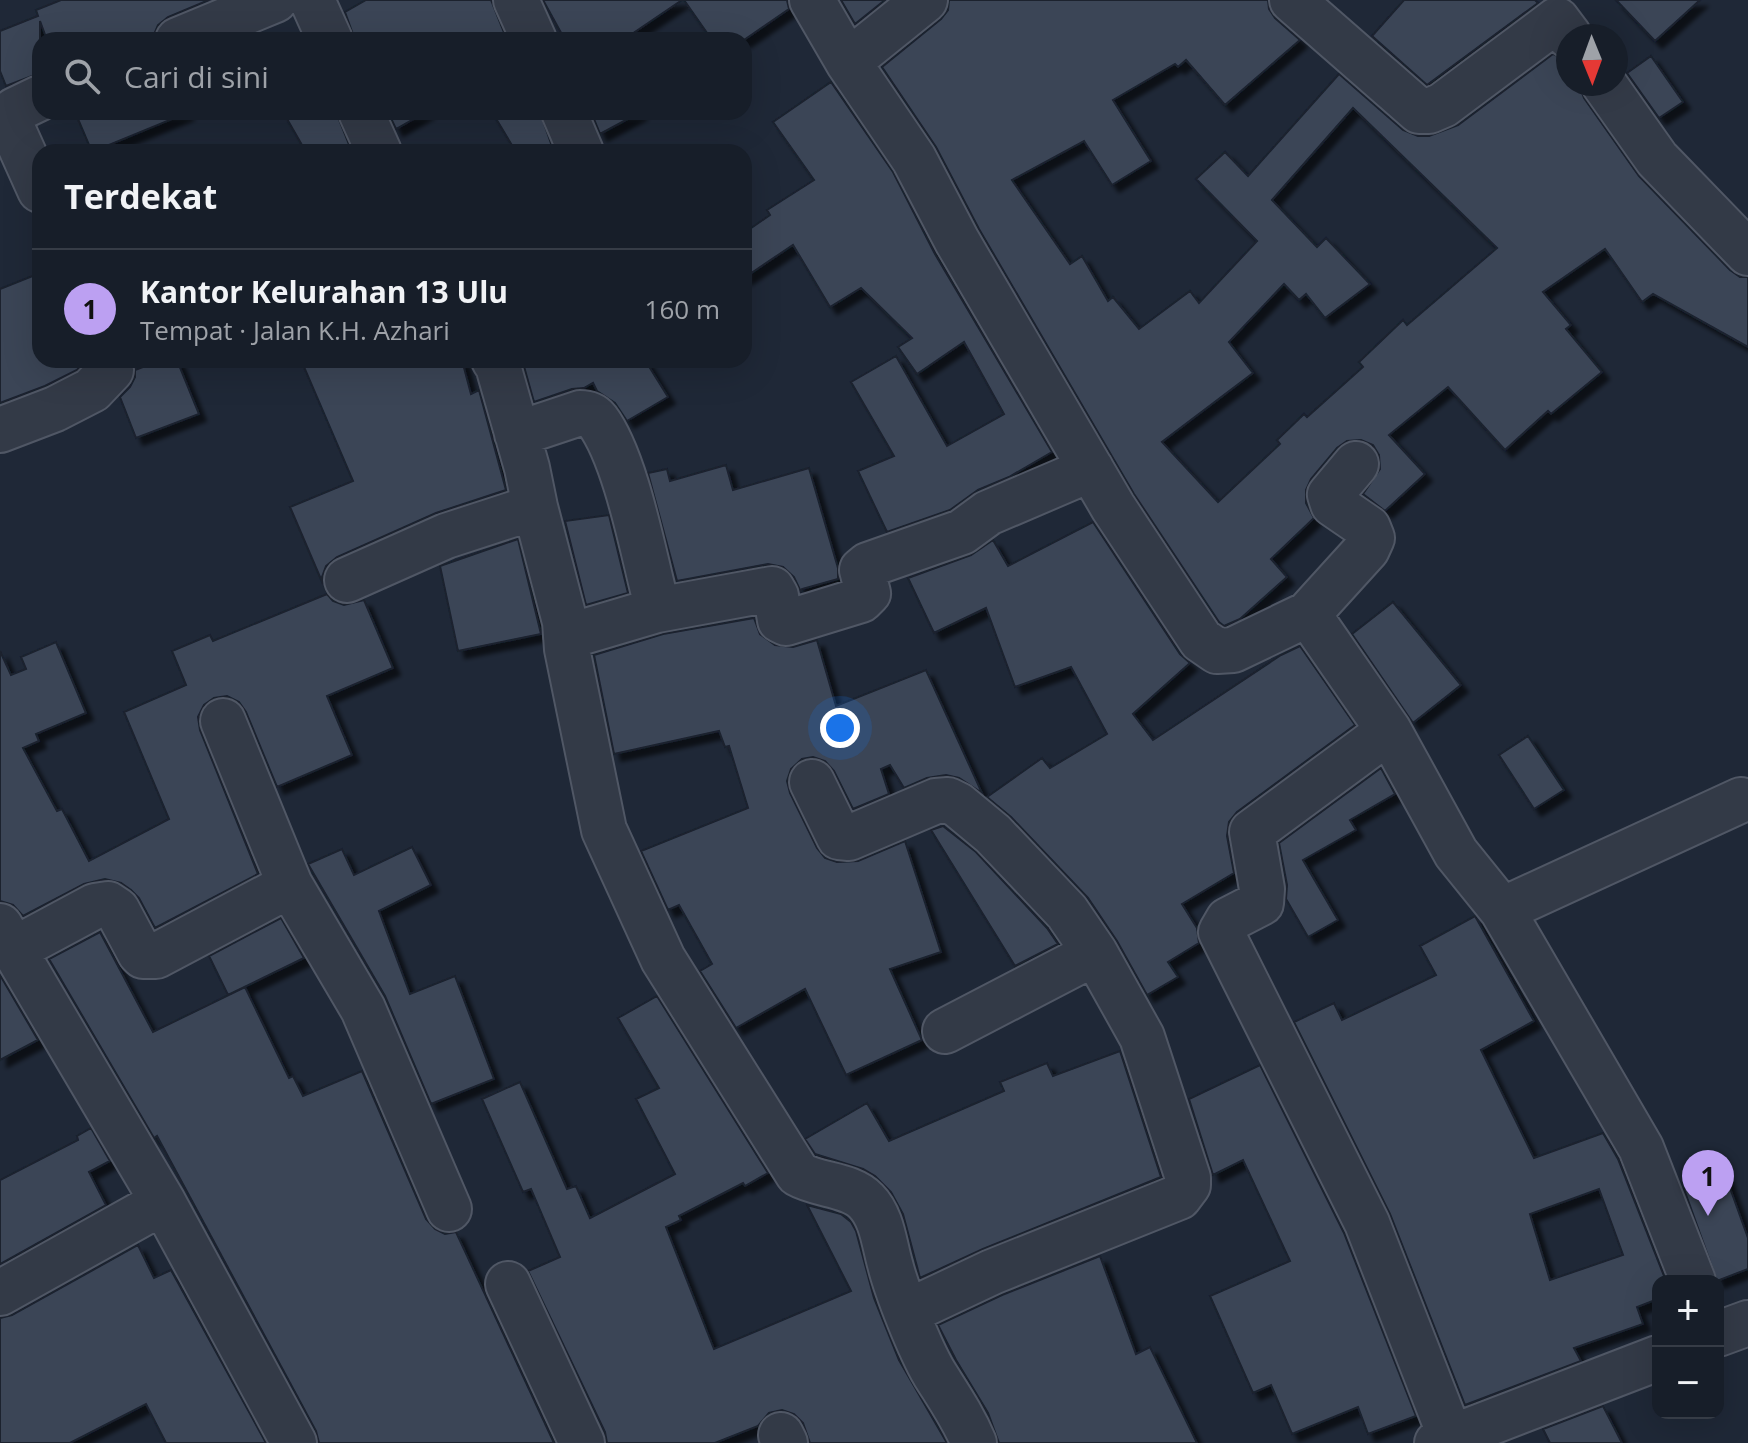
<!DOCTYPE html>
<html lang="id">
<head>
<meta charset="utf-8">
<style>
  body { margin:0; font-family:"Open Sans",sans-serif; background:#202731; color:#f1f3f6 }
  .controls { position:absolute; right:24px; bottom:24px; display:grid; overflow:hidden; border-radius:16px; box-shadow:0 8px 32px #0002 }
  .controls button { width:72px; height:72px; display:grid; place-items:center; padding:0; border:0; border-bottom:2px solid #363c46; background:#171e29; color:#f1f3f6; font:40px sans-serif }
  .compass { position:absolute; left:1556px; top:24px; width:72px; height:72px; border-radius:50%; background:#171e29; box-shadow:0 8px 32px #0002; rotate:179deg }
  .you { position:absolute; left:840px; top:728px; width:28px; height:28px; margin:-20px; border:6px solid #fff; border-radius:50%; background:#1a73e8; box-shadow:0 0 0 12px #1a73e833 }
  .badge { display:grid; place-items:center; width:52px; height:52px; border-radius:50%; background:#bca0f2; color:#111; font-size:26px; font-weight:700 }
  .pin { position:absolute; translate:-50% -66px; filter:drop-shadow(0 2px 4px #0008) }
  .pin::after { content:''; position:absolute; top:42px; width:28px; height:24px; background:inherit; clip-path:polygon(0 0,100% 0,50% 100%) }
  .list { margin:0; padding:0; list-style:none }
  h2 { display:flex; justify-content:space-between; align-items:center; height:104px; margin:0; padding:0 32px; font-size:34px }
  h2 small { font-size:26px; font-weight:400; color:#9ea2a8 }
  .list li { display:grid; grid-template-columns:52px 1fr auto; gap:24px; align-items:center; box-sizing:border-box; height:120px; padding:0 32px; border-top:2px solid #363c46 }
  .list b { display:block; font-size:30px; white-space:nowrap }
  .list p { margin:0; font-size:26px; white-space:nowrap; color:#9ea2a8 }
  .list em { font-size:26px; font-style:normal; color:#9ea2a8 }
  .icon { flex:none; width:44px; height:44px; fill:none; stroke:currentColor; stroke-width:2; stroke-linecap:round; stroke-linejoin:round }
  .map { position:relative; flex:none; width:1748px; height:1443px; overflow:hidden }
  .search { position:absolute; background:#171e29; box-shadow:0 8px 32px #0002; left:32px; top:32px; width:720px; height:88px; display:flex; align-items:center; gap:20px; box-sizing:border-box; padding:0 28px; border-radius:24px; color:#9ea2a8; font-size:30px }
  .panel { position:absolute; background:#171e29; box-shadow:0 8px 32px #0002; left:32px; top:144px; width:720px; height:224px; border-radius:24px }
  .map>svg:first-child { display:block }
</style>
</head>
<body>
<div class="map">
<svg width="1748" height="1443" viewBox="0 0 1748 1443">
  <defs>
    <filter id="shadow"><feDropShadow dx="7" dy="7" stdDeviation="2" flood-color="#0009"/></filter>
  </defs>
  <rect width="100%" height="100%" fill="#1f2837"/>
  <path fill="#3b4557" stroke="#1a212e" stroke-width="2" fill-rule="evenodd" filter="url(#shadow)" d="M61 0H209L168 17 158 25 153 37 146 40H47L40 21V73L6 86 0 71V31L38 16 36 10Z
    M366 0H491L507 40H355L345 12Z
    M543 0H682L623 40H565Z
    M684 0H787L789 9 744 40H712Z
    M841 0H885L855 24Z
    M949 0H1268L1269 9 1275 18 1300 40 1225 105 1186 60 1178 67 1175 64 1113 100 1151 161 1112 185 1084 141 1012 180 1070 264 1082 256 1108 301 1113 297 1139 329 1190 291 1199 303 1257 241 1196 179 1225 152 1248 176 1339 74 1403 130 1418 136H1429L1458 125 1553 54 1568 60V84H1579L1584 98 1639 176 1730 270 1740 277H1748V347L1653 294 1642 302 1605 249 1543 292 1571 325 1566 329 1602 372 1551 414 1548 411 1505 450 1448 387 1389 435 1425 474 1385 511 1363 494 1380 469 1379 455 1373 445 1361 440 1347 441 1337 448 1311 479 1306 490V503L1314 518 1271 559 1287 577 1240 619 1224 626 1219 622 1134 494 979 229 936 147 882 67 941 19 948 10ZM1353 108 1497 248 1407 325 1403 320 1359 362 1363 367 1307 417 1304 414 1277 440 1280 444 1218 502 1162 442 1253 373 1229 342 1284 284 1299 300 1306 294 1325 318 1370 284 1326 238 1317 247 1272 200Z
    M1404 0H1535L1538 3 1427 85 1372 36Z
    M1616 0H1700L1655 41Z
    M1651 56 1683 102 1659 118 1627 73Z
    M831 82 893 172 935 254 1052 452 1009 477 978 490 950 510 887 532 858 471 894 456 851 382 896 356 947 446 1004 414 964 342 917 374 898 347 912 338 861 288 830 307 793 245 744 278V233L770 215 767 210 814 180 773 122Z
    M75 112H186L187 113 92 152Z
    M283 112H336L352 152H306Z
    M388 112H426L396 129Z
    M492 112H540L554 152H516Z
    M591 112H641L600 134Z
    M40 273V360H86L77 370 45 386 0 403V289Z
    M161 360H177L199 414 136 438 120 397 130 387 135 377V370Z
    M301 360H462L471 394 479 390 506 490 436 513 337 557 326 566 322 577 323 584 290 507 353 481Z
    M529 360H645L668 397 627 421 615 403 597 391 593 383 584 388 572 389 534 402 523 363Z
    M726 465 733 490 809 468 838 568V579L802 589 801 592 794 577 783 567 768 564 677 581 648 473 667 469 670 481Z
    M609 515 628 593 586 605 565 521Z
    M1093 522 1180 654 1190 663 1133 714 1153 740 1281 655 1300 646 1355 725 1237 812 1229 822 1227 836 1234 873 1182 904 1197 928 1199 943 1168 962 1178 977 1147 995 1117 941 1088 898 1011 817 987 797 1042 758 1050 768 1107 734 1071 667 1015 687 986 608 934 633 908 578 971 555 993 540 1008 566Z
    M518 539 541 634 458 651 440 566Z
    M327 594 333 601 344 605 364 600 393 668 327 696 352 755 277 787 246 712 239 702 227 696 214 698 204 705 198 717 200 730 258 874 155 928 139 898 131 890 121 883 105 879 84 884 23 916 13 905 0 901V651L11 675 26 669 21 657 56 642 86 713 36 734 39 741 23 748 57 811 62 809 89 861 169 819 124 712 186 685 172 651 210 635 213 641Z
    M1393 602 1461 685 1413 723 1352 634Z
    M754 618 760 634 775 645 793 647 817 640 836 706 926 670 982 793 959 778 946 775 927 778 904 788 890 765 881 769 889 794 853 809 834 771 825 761 813 757 802 759 791 769 787 781 790 793 817 848 825 858 837 862 858 861 905 841 941 952 890 969 922 1040 846 1075 805 989 736 1028 700 971 712 964 679 905 668 910 641 851 748 808 729 746 725 747 719 731 614 754 594 655 663 634Z
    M1528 736 1564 790 1534 809 1499 755Z
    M1381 768 1395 794 1350 820 1356 830 1303 860 1338 920 1308 937 1286 899 1287 885 1279 843Z
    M943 826 976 852 1047 928 1058 944 1015 966 931 830Z
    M412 847 431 885 379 911 410 994 455 976 494 1079 431 1104 385 996 308 864 342 849 354 875Z
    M1475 916 1534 1021 1481 1050 1534 1158 1603 1133 1618 1159 1666 1281H1658V1299L1637 1307 1643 1324 1574 1348 1581 1361 1465 1405 1390 1214 1294 1022 1334 1003 1342 1020 1436 975 1420 946ZM1599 1189 1623 1255 1550 1280 1530 1214Z
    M281 918 304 958 228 995 209 956Z
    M100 932 153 1032 245 987 289 1078 293 1076 303 1096 362 1071 426 1219 435 1229 445 1234 456 1232 554 1443H319L316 1431 157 1136 154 1138 49 959Z
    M0 975 38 1040 0 1060Z
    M657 996 768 1173 745 1186 743 1183 679 1216 681 1220 666 1227 714 1349 851 1291 807 1205 841 1214 851 1222 856 1231 874 1298 899 1360 947 1443H810L803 1423 794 1414 782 1410 769 1413 758 1426 715 1443H607L605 1432 528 1271 560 1257 531 1189 523 1192 482 1099 520 1082 567 1189 576 1186 590 1218 675 1174 636 1099 659 1088 618 1018Z
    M1120 1051 1161 1177 983 1249 920 1278 903 1214 891 1192 875 1176 863 1169 815 1154 805 1139 867 1103 889 1141 1004 1091 1000 1082 1047 1063 1053 1076Z
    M1260 1065 1344 1233 1416 1416 1368 1434 1358 1407 1292 1434 1271 1385 1253 1393 1210 1296 1290 1261 1243 1160 1213 1175 1189 1099Z
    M91 1128 110 1161 89 1172 106 1205 0 1264V1180L78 1140 77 1136Z
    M1725 1174 1748 1238V1269L1717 1281 1684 1189Z
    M138 1245 154 1278 171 1270 266 1443H166L146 1404 70 1443H0V1318L12 1315Z
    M1100 1256 1136 1354 1150 1347 1197 1443H999L988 1413 956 1360 938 1325 1002 1295Z
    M1603 1406 1622 1443H1550L1543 1429Z"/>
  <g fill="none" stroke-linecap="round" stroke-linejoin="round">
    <defs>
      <path id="minor" d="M312 0 330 40
        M516 0 534 40
        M812 0 848 62 914 159 957 241 1113 507 1201 640 1217 651 1233 650 1308 614 1389 731 1456 853 1502 910 1641 1148 1693 1281
        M1292 0 1419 111H1429L1443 105 1557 20 1569 36
        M178 40 275 0
        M848 62 925 0
        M1604 84 1657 159 1748 253
        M40 98 15 110 9 121 40 190
        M361 112 379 152
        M564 112 581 152
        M494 360 498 366 527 468 535 507
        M0 430 55 409 92 390 111 370
        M517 434 580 413C587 413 592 414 597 420 625 457 642 547 654 594L657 610 566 637
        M347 580 446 536 535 507 565 622 567 649 604 830 663 959 798 1174C819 1186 850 1184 866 1201 882 1217 884 1243 890 1264 897 1292 920 1349 934 1373 949 1397 963 1417 974 1443
        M657 610 772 589 776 596 780 620 786 623 861 600 868 593 862 570 868 565 962 532 988 513 1091 469
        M1308 614 1367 549 1372 538 1368 528 1333 504 1330 495 1356 464
        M223 721 290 885 363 1009 449 1209
        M1389 731 1252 832 1262 889 1261 903 1228 920 1221 932 1367 1223 1451 1438
        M812 782 839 837 849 838 936 801 948 800 958 805 993 834 1067 912 1095 953 1142 1037 1188 1178V1185L1179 1197 992 1272 907 1312
        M1502 910 1741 800
        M0 926 163 1202 294 1443
        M13 950 95 906 108 904 117 910 140 953 143 956H156L290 885
        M945 1031 1095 953
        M508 1284 582 1443
        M0 1293 163 1202
        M1718 1334 1748 1323
        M781 1435 785 1443
        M1437 1443 1658 1358"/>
    </defs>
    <use href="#minor" stroke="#505765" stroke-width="48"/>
    <use href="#minor" stroke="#333a47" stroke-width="44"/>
  </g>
</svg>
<div class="controls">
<button>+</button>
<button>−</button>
</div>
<svg class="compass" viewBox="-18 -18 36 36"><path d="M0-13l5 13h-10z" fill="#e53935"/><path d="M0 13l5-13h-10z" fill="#9ea2a8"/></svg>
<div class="you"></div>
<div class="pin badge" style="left:1708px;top:1216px">1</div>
<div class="search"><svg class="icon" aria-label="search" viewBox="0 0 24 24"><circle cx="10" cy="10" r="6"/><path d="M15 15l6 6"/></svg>Cari di sini</div>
<section class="panel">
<h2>Terdekat<small></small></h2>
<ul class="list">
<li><span class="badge">1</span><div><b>Kantor Kelurahan 13 Ulu</b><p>Tempat · Jalan K.H. Azhari</p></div><em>160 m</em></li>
</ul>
</section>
</div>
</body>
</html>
